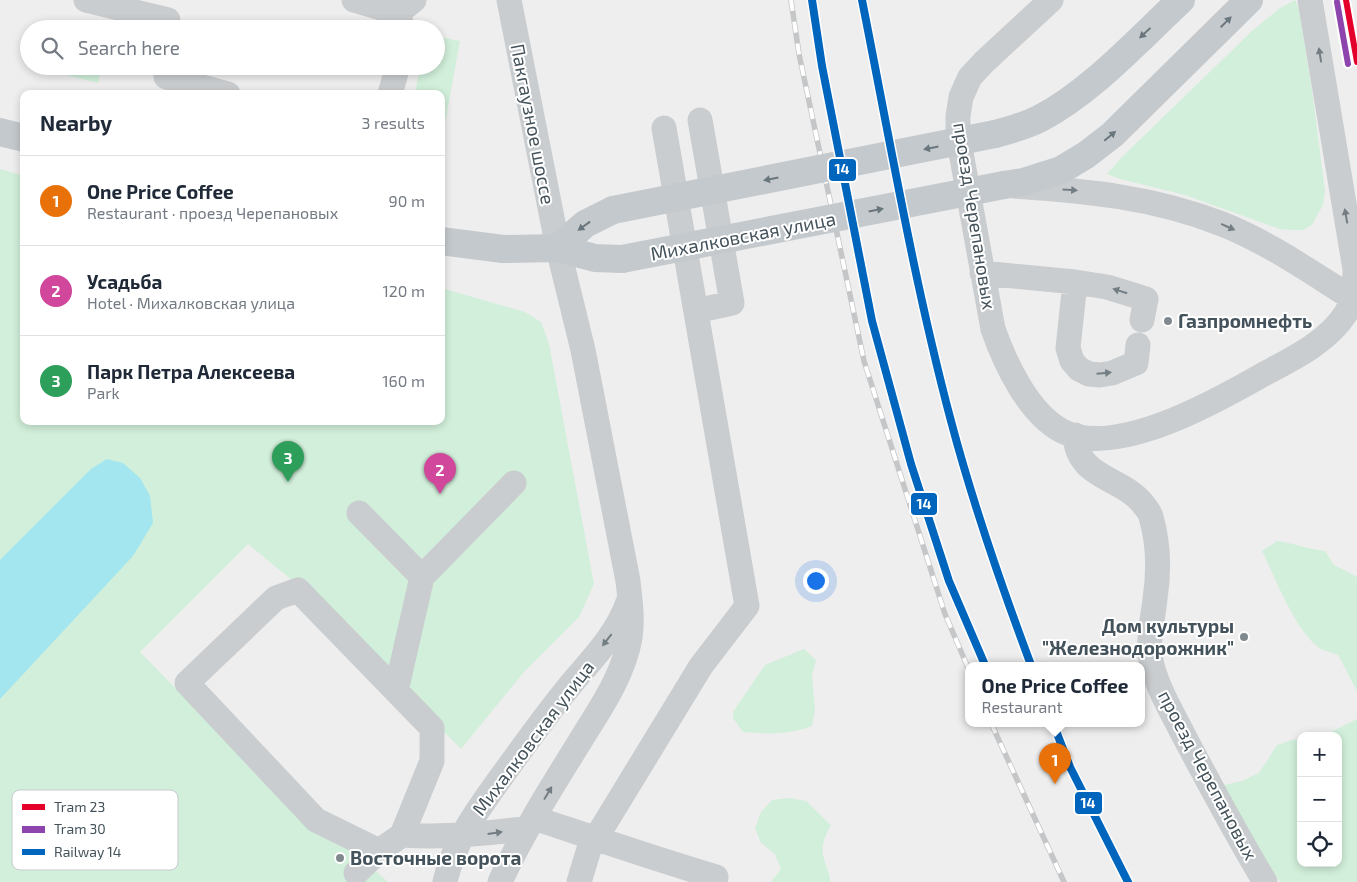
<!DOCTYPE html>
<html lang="en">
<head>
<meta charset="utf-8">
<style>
  body { margin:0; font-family:"Exo 2",sans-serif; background:#f6f6f7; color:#1f2937 }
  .controls { position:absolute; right:15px; bottom:15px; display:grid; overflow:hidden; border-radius:10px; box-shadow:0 2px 8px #0003 }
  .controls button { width:45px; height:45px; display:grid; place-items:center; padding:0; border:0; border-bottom:1px solid #e0e1e3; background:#fff; color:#1f2937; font:25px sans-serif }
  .you { position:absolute; left:815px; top:580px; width:18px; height:18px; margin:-12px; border:4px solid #fff; border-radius:50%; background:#1a73e8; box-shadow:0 0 0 8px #1a73e833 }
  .badge { display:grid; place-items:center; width:32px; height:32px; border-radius:50%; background:#80898e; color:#fff; font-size:16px; font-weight:700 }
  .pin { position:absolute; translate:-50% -41px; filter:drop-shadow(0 1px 2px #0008) }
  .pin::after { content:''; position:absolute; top:26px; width:18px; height:15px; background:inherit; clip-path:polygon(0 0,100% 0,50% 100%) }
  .popup { position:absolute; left:965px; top:662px; width:180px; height:65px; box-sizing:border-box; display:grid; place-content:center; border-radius:10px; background:#fff; filter:drop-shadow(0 1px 4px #0005); font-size:16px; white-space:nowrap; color:#747a83 }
  .popup b { font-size:19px; color:#1f2937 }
  .popup::after { content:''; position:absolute; left:50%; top:100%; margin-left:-10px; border:10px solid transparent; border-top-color:#fff }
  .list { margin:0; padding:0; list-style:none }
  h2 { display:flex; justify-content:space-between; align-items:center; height:65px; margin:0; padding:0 20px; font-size:21px }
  h2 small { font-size:16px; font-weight:400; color:#747a83 }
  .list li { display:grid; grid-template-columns:32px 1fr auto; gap:15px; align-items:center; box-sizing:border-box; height:90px; padding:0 20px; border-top:1px solid #e0e1e3 }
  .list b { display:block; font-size:19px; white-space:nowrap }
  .list p { margin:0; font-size:16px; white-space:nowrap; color:#747a83 }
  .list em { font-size:16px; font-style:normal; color:#747a83 }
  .icon { flex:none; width:28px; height:28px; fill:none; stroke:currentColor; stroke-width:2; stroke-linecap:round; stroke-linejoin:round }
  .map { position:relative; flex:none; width:1357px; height:882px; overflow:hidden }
  .search { position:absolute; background:#fff; box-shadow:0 2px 8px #0003; left:20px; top:20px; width:425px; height:55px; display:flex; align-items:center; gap:12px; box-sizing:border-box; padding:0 18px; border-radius:28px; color:#747a83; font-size:19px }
  .panel { position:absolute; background:#fff; box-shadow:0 2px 8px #0003; left:20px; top:90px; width:425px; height:335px; border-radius:10px }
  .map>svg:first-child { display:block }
</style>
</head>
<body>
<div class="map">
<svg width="1357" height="882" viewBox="0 0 1357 882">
  <rect width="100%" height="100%" fill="#efeeee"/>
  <path fill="#d1efda" d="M1295 0 1299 9 1313 98 1325 191 1323 205 1312 225 1303 230H1292L1280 229 1185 195 1120 179 1107 174 1122 157 1253 30 1280 8Z
    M41 20 77 29H39Z
    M436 36 460 41 444 129 441 128V94H415L420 66H436Z
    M30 66H102L98 83Z
    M0 169 24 176V421H441V288L525 312 541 322 549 344 594 584 579 617 524 672 461 749 299 586 248 544 140 652 314 830 338 837 388 882H0Z
    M1277 541C1294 543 1307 549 1325 551L1334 565 1357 577V691L1338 655C1334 653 1328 652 1323 650 1298 638 1275 577 1262 551Z
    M804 649 816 660 812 676 815 709 812 726C789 735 768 734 743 732L733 718V712L765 665Z
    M1357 719V882H1280L1245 829 1224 785 1242 781 1259 773 1277 745 1292 740 1301 739V863H1338V736H1323Z
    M789 798 806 801 831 825C825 836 820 846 824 859 826 867 830 873 830 882H771L781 869 775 854 761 843 755 828 761 812 772 800Z"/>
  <path fill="#a3e6ef" d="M107 459 123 463 140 478 150 496 153 523 133 556 0 699V560L91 469Z"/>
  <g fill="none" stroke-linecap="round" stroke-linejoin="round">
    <path stroke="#cacdcf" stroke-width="25" d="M86 0 168 20V29
      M354 0 398 13 403 29
      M1051 0 984 62 970 77 961 97 958 116V136L993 329C1005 363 1028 413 1062 431 1115 459 1217 401 1264 374 1292 359 1328 342 1346 313 1354 300 1355 285 1355 269L1310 0
      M398 13 414 0
      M166 66V77L228 94
      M390 94 398 66
      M1014 186C1087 191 1153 197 1222 224 1270 243 1313 274 1357 301
      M982 273 1075 282
      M696 311 732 303 700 120
      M1138 345 1136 363 1112 373 1100 375 1089 374 1079 369 1072 361 1068 348 1075 282 1107 287 1146 299 1142 320
      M1075 435C1077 479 1121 476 1143 504 1146 508 1150 512 1151 517 1159 544 1159 572 1155 599 1153 619 1147 639 1151 660 1155 684 1173 714 1184 736 1210 785 1236 834 1265 882
      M359 513 422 577
      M396 691 422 577 514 483
      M534 818C594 838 655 859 716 877L715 882
      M402 835C444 838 486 834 528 828
      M356 873 379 851 402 835 432 761V728L298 590 276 598 187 683 316 820 379 851
      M445 882C454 839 482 804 507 769 528 740 549 711 572 683 593 658 617 634 628 602
      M500 882C522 834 551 788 579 743 599 710 623 677 630 638 633 618 630 600 628 581L583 350 558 248 509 0
      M579 882 589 849 596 838 701 666 747 606 664 128"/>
    <path stroke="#c4c9cd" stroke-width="28" d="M0 132 24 138
      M995 134C1010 130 1025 126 1039 119 1091 92 1138 40 1181 0
      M1004 185 1023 182 1061 170 1086 155 1112 135 1249 0
      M441 241 503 249 558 248 595 258 622 259
      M558 248 585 224 613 210"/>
    <defs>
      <path id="rail" d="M791 0 799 54 864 361 945 614 969 670
        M991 723 1064 882"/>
    </defs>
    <use href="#rail" stroke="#c4c6c8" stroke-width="5.5"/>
    <use href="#rail" stroke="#fff" stroke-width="4" stroke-dasharray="11" stroke-linecap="butt"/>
    <path stroke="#c4c9cd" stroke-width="28" d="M613 210 995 134
      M622 259 1004 185"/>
    <defs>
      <path id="rail-1" d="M812 0 822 66 872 321 911 464 949 581 985 665
        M862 0C890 141 914 282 951 421 973 504 1001 585 1031 665
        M1053 723 1070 767 1128 882"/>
    </defs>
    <use href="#rail-1" stroke="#fff" stroke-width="11"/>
    <use href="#rail-1" stroke="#0065bd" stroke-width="8"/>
    <defs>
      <path id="tram-1" d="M1346 0 1357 62"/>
      <path id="tram-2" d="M1337 2 1348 64"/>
    </defs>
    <use href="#tram-1" stroke="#fff" stroke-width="10"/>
    <use href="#tram-2" stroke="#fff" stroke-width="10"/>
    <use href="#tram-1" stroke="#e4002b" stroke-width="6"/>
    <use href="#tram-2" stroke="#8e44ad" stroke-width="6"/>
  </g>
  <defs><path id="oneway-solid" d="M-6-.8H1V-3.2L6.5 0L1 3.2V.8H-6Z" transform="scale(1.25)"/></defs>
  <g fill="#6a767d">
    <use href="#oneway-solid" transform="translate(1226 22) rotate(-45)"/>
    <use href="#oneway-solid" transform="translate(1145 33) rotate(137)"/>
    <use href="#oneway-solid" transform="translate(1110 136) rotate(-40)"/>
    <use href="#oneway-solid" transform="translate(931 148) rotate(169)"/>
    <use href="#oneway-solid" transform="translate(771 179) rotate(169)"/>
    <use href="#oneway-solid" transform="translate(876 210) rotate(-11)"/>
    <use href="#oneway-solid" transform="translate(584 226) rotate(144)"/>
  </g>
  <g fill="#737e84">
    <use href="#oneway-solid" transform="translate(1320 55) rotate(-99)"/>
    <use href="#oneway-solid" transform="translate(1070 190) rotate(4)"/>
    <use href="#oneway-solid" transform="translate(1346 216) rotate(-100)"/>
    <use href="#oneway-solid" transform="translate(1228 227) rotate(24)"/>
    <use href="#oneway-solid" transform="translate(1120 291) rotate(-163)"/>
    <use href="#oneway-solid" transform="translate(1104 373) rotate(-5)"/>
    <use href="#oneway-solid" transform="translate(607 640) rotate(128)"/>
    <use href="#oneway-solid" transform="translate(548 793) rotate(-59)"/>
    <use href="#oneway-solid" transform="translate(495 833) rotate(-8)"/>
  </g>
  <g fill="#80898e" stroke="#fff" stroke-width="2">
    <circle cx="1168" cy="321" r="5"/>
    <circle cx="1244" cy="637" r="5"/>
    <circle cx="340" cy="858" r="5"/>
  </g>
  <g text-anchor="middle" stroke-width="4" stroke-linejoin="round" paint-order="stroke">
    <g font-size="19" fill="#44535b" stroke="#fff">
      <text transform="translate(533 124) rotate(79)" y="7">Пакгаузное шоссе</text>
      <text transform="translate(975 216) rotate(81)" y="7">проезд Черепановых</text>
      <text transform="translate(743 236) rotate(-11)" y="7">Михалковская улица</text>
      <text transform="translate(533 738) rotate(-53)" y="7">Михалковская улица</text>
      <text transform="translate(1208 775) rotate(62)" y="7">проезд Черепановых</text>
    </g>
    <g font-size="19" font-weight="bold" fill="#44535b" stroke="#fff" text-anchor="start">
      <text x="1178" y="328">Газпромнефть</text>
      <text x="1234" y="633" text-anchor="end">Дом культуры<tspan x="1234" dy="22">"Железнодорожник"</tspan></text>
      <text x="350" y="865">Восточные ворота</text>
    </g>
  </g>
  <rect x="12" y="790" width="166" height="80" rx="8" fill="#fff" stroke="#c7cbce" stroke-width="1"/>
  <rect x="22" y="804" width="23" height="6" fill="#e4002b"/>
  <rect x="22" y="826" width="23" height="7" fill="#8e44ad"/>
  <rect x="22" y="849" width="23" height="6" fill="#0065bd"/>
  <g font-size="14" fill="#44535b">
    <text x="54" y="812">Tram 23</text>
    <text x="54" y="834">Tram 30</text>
    <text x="54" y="857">Railway 14</text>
  </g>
  <g stroke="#fff" stroke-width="2">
    <rect x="828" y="158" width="29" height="24" rx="5" fill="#0065bd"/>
    <rect x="910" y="492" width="28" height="24" rx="5" fill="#0065bd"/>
    <rect x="1074" y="791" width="29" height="24" rx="5" fill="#0065bd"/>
  </g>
  <g font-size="14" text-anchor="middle" font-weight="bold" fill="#fff">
    <text x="842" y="174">14</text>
    <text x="924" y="509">14</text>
    <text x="1088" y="808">14</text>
  </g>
</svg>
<div class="controls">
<button>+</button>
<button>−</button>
<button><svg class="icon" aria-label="locate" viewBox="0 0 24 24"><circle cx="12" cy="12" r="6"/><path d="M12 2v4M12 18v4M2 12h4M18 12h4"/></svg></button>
</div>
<div class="you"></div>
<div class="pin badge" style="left:1055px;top:784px;background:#e8710a">1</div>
<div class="popup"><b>One Price Coffee</b>Restaurant</div>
<div class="pin badge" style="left:440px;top:494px;background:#d1479c">2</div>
<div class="pin badge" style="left:288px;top:482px;background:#2e9e5b">3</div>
<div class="search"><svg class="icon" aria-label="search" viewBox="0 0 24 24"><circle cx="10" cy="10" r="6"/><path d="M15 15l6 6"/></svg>Search here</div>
<section class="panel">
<h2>Nearby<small>3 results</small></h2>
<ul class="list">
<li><span class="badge" style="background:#e8710a">1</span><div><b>One Price Coffee</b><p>Restaurant · проезд Черепановых</p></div><em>90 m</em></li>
<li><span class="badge" style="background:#d1479c">2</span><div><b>Усадьба</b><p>Hotel · Михалковская улица</p></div><em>120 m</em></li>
<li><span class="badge" style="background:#2e9e5b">3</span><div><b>Парк Петра Алексеева</b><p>Park</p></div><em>160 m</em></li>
</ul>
</section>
</div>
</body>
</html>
